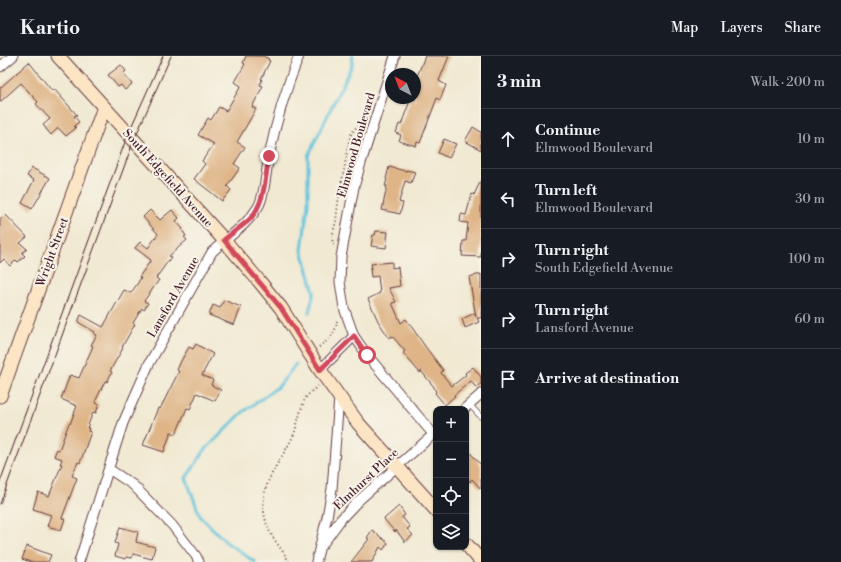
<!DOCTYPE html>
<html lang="en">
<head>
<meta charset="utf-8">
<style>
  body { margin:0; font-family:"Libre Bodoni",serif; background:#242831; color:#f1f3f6 }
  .controls { position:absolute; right:12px; bottom:12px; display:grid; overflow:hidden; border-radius:8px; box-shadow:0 1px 3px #0004 }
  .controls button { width:36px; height:36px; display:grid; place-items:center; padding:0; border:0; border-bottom:1px solid #363941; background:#171b24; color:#f1f3f6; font:20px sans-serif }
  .compass { position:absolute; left:385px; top:12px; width:36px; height:36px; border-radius:50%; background:#171b24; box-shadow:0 1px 3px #0004; rotate:318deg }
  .stop { position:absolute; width:12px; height:12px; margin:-9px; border:3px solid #d1495b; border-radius:50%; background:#fff }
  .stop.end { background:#d1495b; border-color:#fff; box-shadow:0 1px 4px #0008 }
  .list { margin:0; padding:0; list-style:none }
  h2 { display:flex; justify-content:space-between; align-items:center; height:52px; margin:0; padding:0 16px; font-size:17px }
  h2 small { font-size:13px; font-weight:400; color:#9ea1a6 }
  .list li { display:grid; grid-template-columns:26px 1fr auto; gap:12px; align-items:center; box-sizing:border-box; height:60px; padding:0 16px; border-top:1px solid #363941 }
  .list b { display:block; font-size:15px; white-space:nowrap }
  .list p { margin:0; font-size:13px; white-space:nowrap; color:#9ea1a6 }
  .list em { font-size:13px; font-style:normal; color:#9ea1a6 }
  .icon { flex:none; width:22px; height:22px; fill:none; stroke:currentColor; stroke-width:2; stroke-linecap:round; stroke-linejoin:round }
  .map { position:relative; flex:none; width:481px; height:506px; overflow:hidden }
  header { display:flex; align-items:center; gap:24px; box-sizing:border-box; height:56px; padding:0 20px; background:#171b24; border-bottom:1px solid #363941 }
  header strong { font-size:19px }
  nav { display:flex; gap:22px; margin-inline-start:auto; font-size:14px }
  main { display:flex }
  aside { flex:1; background:#171b24 }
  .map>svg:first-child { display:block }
</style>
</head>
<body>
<header>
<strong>Kartio</strong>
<nav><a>Map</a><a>Layers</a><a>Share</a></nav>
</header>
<main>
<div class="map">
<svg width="481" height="506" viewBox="0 0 481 506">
  <rect width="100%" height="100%" fill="#f7f3e8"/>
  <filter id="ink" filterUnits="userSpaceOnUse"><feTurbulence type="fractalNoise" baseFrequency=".025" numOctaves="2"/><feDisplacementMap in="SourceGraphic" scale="8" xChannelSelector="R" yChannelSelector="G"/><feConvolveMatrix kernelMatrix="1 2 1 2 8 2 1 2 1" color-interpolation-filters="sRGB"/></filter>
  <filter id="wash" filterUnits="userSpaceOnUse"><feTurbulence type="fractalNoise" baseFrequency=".012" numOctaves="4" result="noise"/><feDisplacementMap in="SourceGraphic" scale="16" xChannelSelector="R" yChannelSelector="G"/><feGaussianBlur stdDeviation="0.9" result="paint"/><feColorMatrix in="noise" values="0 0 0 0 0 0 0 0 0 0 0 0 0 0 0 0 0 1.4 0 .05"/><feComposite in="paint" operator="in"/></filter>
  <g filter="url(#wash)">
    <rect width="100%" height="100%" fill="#f1e9d2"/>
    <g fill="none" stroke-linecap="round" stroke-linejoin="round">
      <path stroke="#5ec2dc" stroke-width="3" d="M309 256 314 236 302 194 308 148V100L352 9 353 0
        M255 506 226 486 200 460 186 422 205 394 242 357 279 330 296 308"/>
    </g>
    <g id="blocks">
      <path fill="#dfb588" d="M246 0H263L269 3 268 4 270 5 261 23 262 24 260 29 263 30 252 51 256 53 237 86 245 91 234 108 240 112 227 130 231 134 222 145 194 123 205 108 202 105 214 88 198 79 208 62 211 64 219 51 226 55 241 30 235 26 245 8 243 7Z
        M425 0H449L439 25 446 29 440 44 437 42 420 87 417 86 416 90 399 85 401 79 396 77 399 68 401 69 411 42 415 44V30L418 23H416Z
        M29 6 52 35 54 33 77 59 74 60 79 66 74 70 76 72 66 80 58 72 51 79 43 69 50 63 36 48 38 46 21 27 0 46V32Z
        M121 9 126 15 123 18 132 28 125 34 121 29 118 31 108 19Z
        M473 71 481 76V94L465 85Z
        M444 83 456 88 449 102 438 97Z
        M389 111 406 115V114L415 116 411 127 405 125 399 146 403 147 400 158 382 154 387 130H385L387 124 386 123Z
        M32 112 50 122 32 153 22 147 34 124 27 120Z
        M481 124V201L462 200 463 185H466L468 167 460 166 461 158 466 159 472 138 474 139Z
        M150 154 160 164 172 154 179 162 176 165 183 173 182 174 186 180 184 181 187 184 169 200 171 201 156 222 159 224 144 245 148 247 144 254 142 252 133 267 135 268 122 291 123 292 110 315 112 316 107 326 105 325 96 344V347L99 348 96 357 93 356 87 372H89L88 375 91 376 80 407 78 406 72 420 77 422 62 462 65 463 61 474 47 470 51 459 33 453 38 436 49 440 62 408H60L62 403 54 400 57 393 59 394 69 367 70 368 77 350 61 343 70 319 79 322 93 290 91 289 97 279 94 278 95 276 78 266 81 259 103 271 124 234 131 237 141 222 139 221 151 204 135 192 140 186 148 192 158 178 143 161Z
        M5 158 27 181 20 187 27 193 22 197 25 200 18 206 16 204 10 210 4 203 0 207V163Z
        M376 175 388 176 386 192 371 190 373 179H375Z
        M392 206V212L398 211 400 230 389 232 396 246 392 247 401 267 406 263 427 293 443 314 441 317 452 330 466 319 465 317 473 311 481 321V328L476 332 471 325 454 339 455 340 445 349 435 337 436 336 434 331 421 315 420 317 403 297 405 295 392 280 389 282 378 265 368 243 380 237 378 220 371 221 370 212H372L371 208Z
        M481 218V262H477L479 266 465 272 462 263 475 257 476 261 469 221Z
        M224 244 241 251 234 269 209 259 213 249 220 252Z
        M196 288 213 298 202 319 213 324 211 329 221 334 215 345 197 337 190 353 187 352 176 378 171 376 164 396 143 389 158 352 160 353 179 315 177 314 181 305 189 291 193 293Z
        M466 392 481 409V433L472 423 470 426 466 421Z
        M399 450 405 459 402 461 410 471 407 473 413 479 405 486 396 474 395 476 384 463Z
        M120 471 138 476 136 486 155 491 152 503 133 498 132 502 126 501V503L115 500 118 488 115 487Z
        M372 474 388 487 383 494 380 491 372 506H351L369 483 367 482Z
        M27 490 51 499 48 506H31L22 503Z"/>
    </g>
  </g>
  <g filter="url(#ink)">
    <use href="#blocks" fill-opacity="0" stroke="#633d44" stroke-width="1"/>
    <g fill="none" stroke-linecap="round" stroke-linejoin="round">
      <defs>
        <path id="lane" d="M469 348 481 361"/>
        <path id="street" d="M395 0 361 107 354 131 341 201 340 226 344 252 354 280 367 299 433 378
          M0 11 13 0
          M320 314 354 280
          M464 353 481 338
          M109 413 133 429 172 469 196 500 199 506
          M322 489 341 463 358 445 436 376
          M79 506 123 367 149 308 212 196C227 181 247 170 258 151 265 140 266 114 269 100 276 66 286 32 299 0
          M316 506 327 461 332 433 339 341"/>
        <path id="secondary" d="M58 0 224 184 259 225 281 252 320 314 358 367 436 454
          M0 340 104 51
          M466 488 481 505"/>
      </defs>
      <use href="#lane" stroke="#633d44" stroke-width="6"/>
      <use href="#street" stroke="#633d44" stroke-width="11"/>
      <use href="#secondary" stroke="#633d44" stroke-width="15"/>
      <path stroke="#633d44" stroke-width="2" stroke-dasharray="1 3" stroke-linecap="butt" d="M333 189 332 181 336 165 339 138 344 115 348 89 351 78 365 60
        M319 291C330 283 337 276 337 262
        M289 506C283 494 273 484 268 472 253 431 279 411 294 378 298 367 300 354 305 343 308 338 313 334 318 330"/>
      <use href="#lane" stroke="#fff" stroke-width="4.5"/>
      <use href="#street" stroke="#fff" stroke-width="9"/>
      <use href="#secondary" stroke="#fce5c4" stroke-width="13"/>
      <path stroke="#4a1f2b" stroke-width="1" d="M0 426 128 78 163 0
        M0 448 134 84 171 0"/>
    </g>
  </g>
  <g fill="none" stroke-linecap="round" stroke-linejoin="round" filter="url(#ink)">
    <path stroke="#d1495b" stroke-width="5" d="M269 100C265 122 265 148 249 164 241 171 232 177 224 184L281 252 320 314 354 280 367 299"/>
  </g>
  <g text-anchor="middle" stroke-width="4" stroke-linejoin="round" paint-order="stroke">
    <g font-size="12" fill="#4a1f2b" stroke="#f7f3e8">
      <text transform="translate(356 89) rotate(-74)" y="4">Elmwood Boulevard</text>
      <text transform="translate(168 122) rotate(48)" y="4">South Edgefield Avenue</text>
      <text transform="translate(52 196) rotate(-70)" y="4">Wright Street</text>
      <text transform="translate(173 241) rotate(-60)" y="4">Lansford Avenue</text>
      <text transform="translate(366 423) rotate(-43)" y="4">Elmhurst Place</text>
    </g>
  </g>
</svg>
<div class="controls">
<button>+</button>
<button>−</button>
<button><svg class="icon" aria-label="locate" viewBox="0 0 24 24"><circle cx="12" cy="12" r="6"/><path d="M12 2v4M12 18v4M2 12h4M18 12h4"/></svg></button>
<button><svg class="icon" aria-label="layers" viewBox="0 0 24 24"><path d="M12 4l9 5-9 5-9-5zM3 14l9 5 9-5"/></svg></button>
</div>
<svg class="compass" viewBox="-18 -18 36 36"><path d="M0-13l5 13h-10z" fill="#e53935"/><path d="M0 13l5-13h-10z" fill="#9ea1a6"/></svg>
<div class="stop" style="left:367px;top:299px"></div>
<div class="stop end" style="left:269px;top:100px"></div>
</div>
<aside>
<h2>3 min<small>Walk · 200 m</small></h2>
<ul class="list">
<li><svg class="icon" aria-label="ahead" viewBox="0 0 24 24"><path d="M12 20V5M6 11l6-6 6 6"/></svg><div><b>Continue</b><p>Elmwood Boulevard</p></div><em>10 m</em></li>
<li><svg class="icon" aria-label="left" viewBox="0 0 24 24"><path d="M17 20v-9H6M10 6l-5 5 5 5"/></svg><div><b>Turn left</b><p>Elmwood Boulevard</p></div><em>30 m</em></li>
<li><svg class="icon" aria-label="right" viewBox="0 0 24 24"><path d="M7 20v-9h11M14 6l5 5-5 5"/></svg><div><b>Turn right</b><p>South Edgefield Avenue</p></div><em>100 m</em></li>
<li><svg class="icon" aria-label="right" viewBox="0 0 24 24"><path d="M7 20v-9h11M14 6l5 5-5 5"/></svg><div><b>Turn right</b><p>Lansford Avenue</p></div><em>60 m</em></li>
<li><svg class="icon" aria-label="arrive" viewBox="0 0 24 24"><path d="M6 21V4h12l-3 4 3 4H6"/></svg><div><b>Arrive at destination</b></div></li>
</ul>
</aside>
</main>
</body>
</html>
